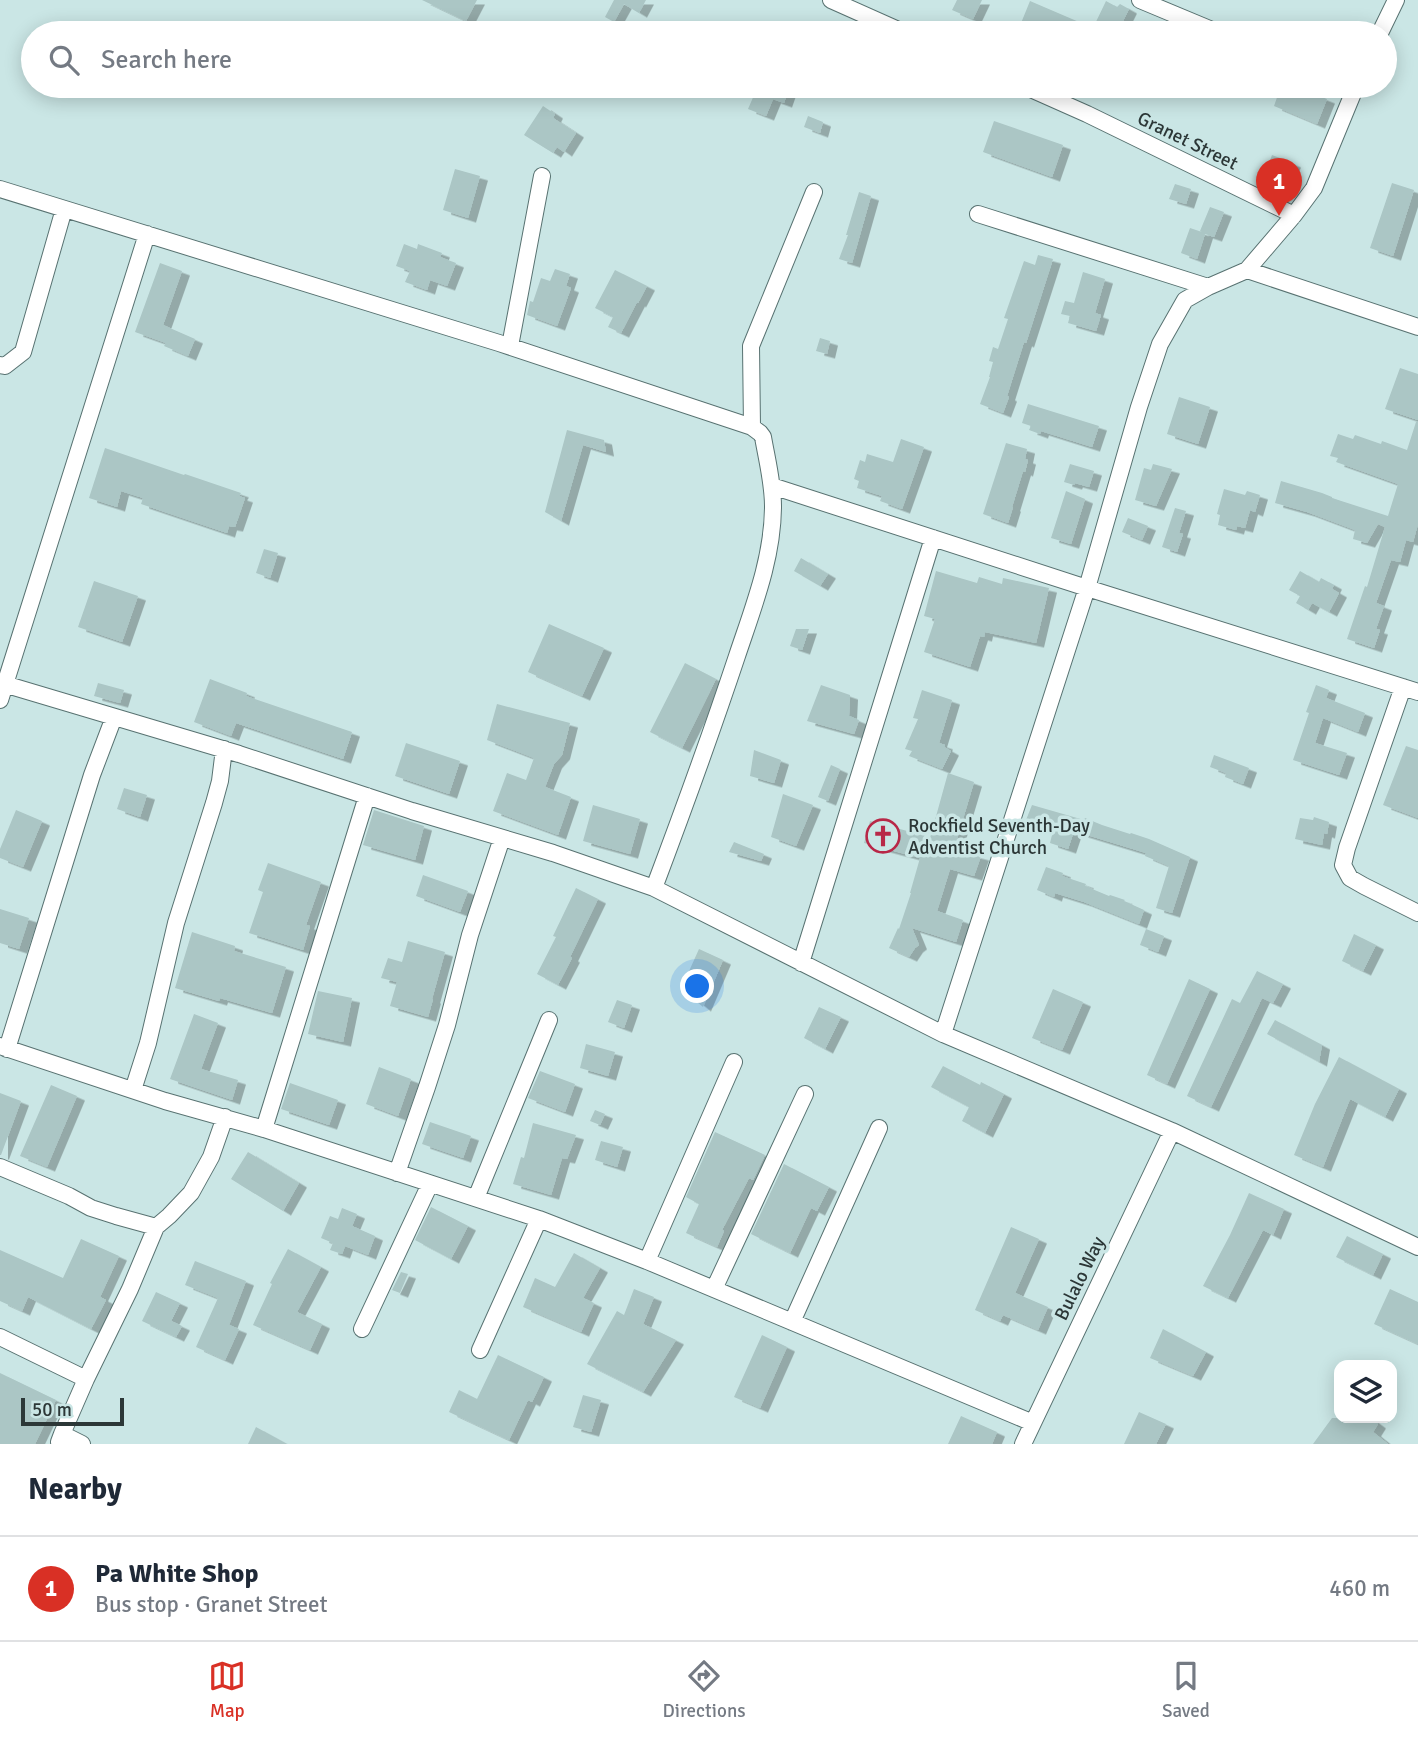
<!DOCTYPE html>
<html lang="en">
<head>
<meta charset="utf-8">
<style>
  body { margin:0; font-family:Signika,sans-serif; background:#f6f6f7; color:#1f2937 }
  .controls { position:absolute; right:21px; bottom:21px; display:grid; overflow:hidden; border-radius:14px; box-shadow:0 4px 18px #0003 }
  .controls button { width:63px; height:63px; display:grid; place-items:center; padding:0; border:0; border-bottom:2px solid #e0e1e3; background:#fff; color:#1f2937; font:35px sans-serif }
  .scale { position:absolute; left:21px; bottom:18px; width:103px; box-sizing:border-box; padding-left:7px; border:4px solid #2c3737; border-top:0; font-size:19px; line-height:24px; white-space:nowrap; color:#2c3737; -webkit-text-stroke:5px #cae6e5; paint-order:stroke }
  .you { position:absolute; left:698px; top:987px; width:24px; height:24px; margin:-18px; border:5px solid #fff; border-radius:50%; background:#1a73e8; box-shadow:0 0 0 10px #1a73e833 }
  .badge { display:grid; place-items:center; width:46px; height:46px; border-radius:50%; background:#d93025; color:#fff; font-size:23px; font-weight:700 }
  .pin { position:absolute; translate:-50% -58px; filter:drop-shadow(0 2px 4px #0008) }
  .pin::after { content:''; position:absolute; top:37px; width:24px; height:21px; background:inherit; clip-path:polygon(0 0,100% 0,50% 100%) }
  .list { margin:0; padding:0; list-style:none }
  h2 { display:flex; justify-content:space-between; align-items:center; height:91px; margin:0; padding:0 28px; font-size:30px }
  h2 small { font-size:23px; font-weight:400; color:#747a83 }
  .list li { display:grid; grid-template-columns:46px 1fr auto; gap:21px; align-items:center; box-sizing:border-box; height:105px; padding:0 28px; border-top:2px solid #e0e1e3 }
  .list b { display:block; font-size:26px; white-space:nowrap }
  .list p { margin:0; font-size:23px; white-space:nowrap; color:#747a83 }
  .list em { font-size:23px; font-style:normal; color:#747a83 }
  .icon { flex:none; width:38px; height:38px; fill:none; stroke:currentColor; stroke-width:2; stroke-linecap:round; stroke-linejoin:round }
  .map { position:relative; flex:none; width:1418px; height:1444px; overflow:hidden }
  .search { position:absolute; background:#fff; box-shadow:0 4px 18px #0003; left:21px; right:21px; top:21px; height:77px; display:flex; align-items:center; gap:18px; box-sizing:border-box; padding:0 24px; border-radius:38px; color:#747a83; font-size:26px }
  .sheet { height:196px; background:#fff }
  nav { display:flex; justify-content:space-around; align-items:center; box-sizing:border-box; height:98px; border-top:2px solid #e0e1e3; background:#fff; font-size:19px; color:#747a83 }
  nav a { display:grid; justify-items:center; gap:4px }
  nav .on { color:#d93025 }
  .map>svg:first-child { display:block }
</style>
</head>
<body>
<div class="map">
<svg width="1418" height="1444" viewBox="0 0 1418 1444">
  <defs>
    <filter id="shadow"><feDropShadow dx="8" dy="4.5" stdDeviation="0" flood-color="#0004"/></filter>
  </defs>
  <rect width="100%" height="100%" fill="#cae6e5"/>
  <path fill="#abc6c5" filter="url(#shadow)" d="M422 0H477L466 21Z
    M614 0H646L639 13 624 4 614 22 605 17Z
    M957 0H982L973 19 952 10Z
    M1030 1 1093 28 1106 1 1117 7 1120 4 1129 9 1117 33H1017Z
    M758 86H790L784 103 773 99 766 116 748 109Z
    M1281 86H1293L1327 99 1317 124 1274 106Z
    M543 106 555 114 553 118 576 133 564 152 557 147 553 153 524 135Z
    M808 116 823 122 820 133 804 127Z
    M994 121 1063 145 1052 177 983 152Z
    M1272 155 1293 163 1287 177 1267 169Z
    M455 169 480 176 468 218 443 210Z
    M1392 183 1414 190 1393 256 1370 248Z
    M1175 184 1191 189 1186 204 1169 199Z
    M859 192 871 196 852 263 839 259 848 235H846Z
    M1210 207 1224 212 1214 237 1205 234 1197 259 1181 253 1190 228 1202 232 1200 231Z
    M404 244 417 249 418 244 442 253 440 257 456 263 447 286 430 280 427 290 405 282 410 271 396 266Z
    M1038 255 1053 259 1026 343 1024 342 1007 396 1009 397 1003 413 980 404 990 377H989L993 362 989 361 993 347 998 349 1008 319 1004 318 1024 261 1035 265Z
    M160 263 182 271 163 325 195 339 188 356 164 346 166 343 135 332Z
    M555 269 570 274 566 286 571 288 557 326 527 315 530 301 533 302 541 278 550 281Z
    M615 270 647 286 638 303 637 302 621 333 608 327 613 317 595 308Z
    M1083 272 1105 279 1095 313 1101 315 1096 331 1068 323 1070 316 1061 314 1065 301 1074 303Z
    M820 338 830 341 827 354 816 351Z
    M1400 368 1418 374V420L1385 409Z
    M1179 397 1210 407 1198 444 1167 434Z
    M1028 404 1099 426 1092 447 1041 431 1040 434 1029 430 1031 426 1022 423Z
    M1416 422H1418V524L1413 542 1406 540 1400 562 1391 560 1376 603 1384 606 1376 629 1380 630 1374 648 1347 639 1365 586 1367 587 1385 527 1378 524 1367 543 1353 539 1355 530 1307 512 1275 503 1281 481 1322 493 1332 497V498L1388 516 1398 484 1336 462 1338 458 1330 456 1338 434 1353 439 1355 435 1381 444 1382 441 1407 450Z
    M567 430 604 440 606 452 583 445 561 521 545 512Z
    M901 439 924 447 902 509 880 501 882 496 857 488 859 481 854 479 860 460 865 462 867 454 893 462Z
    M1006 443 1027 449 1025 459 1028 460 1025 472 1023 471 1012 507H1013L1008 523 983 514Z
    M105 448 184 475 185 474 241 493 239 496 245 498 235 527 229 526 227 533 141 504 143 498 121 491 117 507 89 498Z
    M1070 464 1094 471 1089 487 1075 483 1074 485 1064 482Z
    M1153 464 1172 469 1156 506 1135 500 1144 468 1151 470Z
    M1224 489 1245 495 1247 491 1260 495 1255 512 1250 510 1245 528 1237 526 1236 530 1218 525 1220 515 1217 514Z
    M1066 491 1085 499 1071 544 1051 538Z
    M1175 508 1186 511 1179 533 1183 534 1177 552 1162 547Z
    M1128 518 1148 526 1142 540 1122 532Z
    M264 549 278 553 270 578 256 573Z
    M801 558 828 574 820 586 794 571Z
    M936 571 977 583 979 577 1002 584 1003 578 1049 588 1036 643 985 632 984 637 980 636 970 667 924 652 935 619 924 616Z
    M1300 571 1319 582 1321 578 1334 585 1332 589 1339 593 1329 612 1312 603 1308 610 1296 603 1300 596 1289 590Z
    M94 581 138 596 122 642 78 627Z
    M549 624 604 648 582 696 528 672Z
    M796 629H809L802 650 790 646Z
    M685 663 716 679 682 748 650 732Z
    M210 679 247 693 246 696 352 732 343 759 236 723 231 736 194 722Z
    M98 683 124 690 120 703 94 696Z
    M821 685 850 695 849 716 859 720 854 734 807 721Z
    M1316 685 1329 690 1326 698 1365 713 1358 732 1323 718 1315 743 1347 753 1339 775 1293 760 1309 713 1306 712Z
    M922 690 952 700 939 743 945 745 944 747 951 751 942 769 909 756 912 751 905 749 918 719 913 718Z
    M497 704 570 723 562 755 554 764 545 787 571 797 558 835 493 811 507 773 526 780 534 758 487 740Z
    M406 743 460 761 449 794 395 776Z
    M1406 746 1418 750V818L1383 805Z
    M754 750 781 760 774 783 750 776Z
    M1214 755 1249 768 1243 784 1225 777 1226 773 1210 767Z
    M831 765 840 769 828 801 818 797Z
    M948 773 974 782 954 849 981 856 974 876 950 869 937 911 963 920 956 942 912 928 919 945 915 948 909 957 889 948 898 928 899 929 911 893H910L920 858 864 843 870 821 911 832 912 830 930 838Z
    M124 788 147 795 140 817 117 809Z
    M783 794 813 805 796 846 771 837Z
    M593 805 640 819 630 854 583 841Z
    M1032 805 1084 820 1085 818 1102 825 1130 834 1131 833 1149 839 1190 857 1172 913 1156 908 1169 866 1145 856 1146 853 1074 831 1068 849 1050 843 1054 827 1026 820Z
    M16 810 42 821 23 867 0 858V849Z
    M374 810 424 826 415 860 363 845Z
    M1314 817 1329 822 1327 834 1324 833 1322 845 1295 839 1300 818 1313 820Z
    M734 842 764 854 761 861 729 852Z
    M268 863 321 882 306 925 310 926 303 950 249 933 263 892 258 890Z
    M1046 867 1063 873 1062 876 1086 884 1085 886 1109 896 1110 895 1125 900 1124 901 1144 910 1139 924 1084 902 1055 893 1054 897 1037 890Z
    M423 875 468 891 460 912 416 896Z
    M576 888 598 899 570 957 572 958 558 985 537 974 556 937 553 936Z
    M0 909 29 918 19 949 0 943Z
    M1146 929 1164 936 1158 952 1140 945Z
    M192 932 235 946 234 951 286 967 272 1013 220 998 219 1001 175 988Z
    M1354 934 1376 945 1363 971 1342 961Z
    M408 941 445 952 432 999H433L428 1017 390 1006 397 982 381 978 388 958 402 962Z
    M699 949 723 960 703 1007 681 989Z
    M1257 971 1283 984 1273 1003 1262 998 1211 1107 1187 1096 1232 999 1240 1003Z
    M1189 979 1210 989 1167 1084 1147 1075Z
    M1053 989 1083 1002 1062 1050 1032 1038Z
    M318 991 352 998 343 1042 308 1034Z
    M617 1000 632 1005 624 1028 608 1022Z
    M819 1007 841 1017 825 1049 804 1038Z
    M194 1014 218 1023 201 1069 238 1080 232 1100 170 1079Z
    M1275 1020 1322 1045 1319 1062 1267 1034Z
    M586 1044 615 1052 608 1076 580 1068Z
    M1339 1057 1399 1089 1385 1117 1350 1099 1323 1167 1294 1155 1315 1104Z
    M943 1066 980 1085 981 1082 1004 1094 985 1133 962 1121 969 1107 931 1087Z
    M379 1067 411 1079 398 1116 366 1104Z
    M540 1071 575 1084 565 1112 528 1098Z
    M290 1083 338 1100 329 1125 281 1109Z
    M51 1085 77 1096 47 1167 20 1156Z
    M0 1093 21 1101 1 1155H0Z
    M595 1110 605 1114 600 1125 590 1121Z
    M430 1122 471 1136 463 1158 422 1144Z
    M533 1123 576 1135 567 1159 562 1158 551 1195 513 1184 521 1157 524 1158Z
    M715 1132 765 1155 753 1180 749 1178 722 1230 724 1231 717 1247 686 1233 699 1204 686 1197Z
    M601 1141 623 1147 617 1167 595 1160Z
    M248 1152 299 1183 283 1211 231 1179Z
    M784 1164 829 1187 817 1211 811 1208 790 1253 751 1234Z
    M1249 1193 1284 1209 1273 1235 1263 1230 1228 1298 1203 1286 1230 1235Z
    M431 1207 468 1226 451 1259 415 1240Z
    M342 1208 357 1214 352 1226 375 1236 368 1255 345 1246 342 1254 330 1250 333 1243 321 1238 330 1216 338 1219Z
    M1011 1227 1039 1239 1015 1293 1048 1307 1038 1330 1003 1315 1000 1321 975 1310Z
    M1347 1236 1383 1254 1373 1275 1336 1257Z
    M81 1239 119 1256 100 1297 106 1300 91 1329 28 1297 22 1311 0 1301V1250L63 1278Z
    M288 1249 321 1267 297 1312 322 1324 310 1350 253 1325 272 1284 270 1283Z
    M574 1253 600 1268 583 1298 594 1303 581 1332 523 1307 535 1278 555 1287Z
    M195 1261 246 1281 229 1325 239 1329 225 1360 196 1347 218 1298 185 1285Z
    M401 1272 408 1274 400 1293 392 1290Z
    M634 1289 654 1297 643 1324 676 1340 643 1392 587 1364 617 1311 624 1315Z
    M1390 1289 1418 1302V1344L1374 1324Z
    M156 1292 180 1303 171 1321 182 1326 176 1337 142 1321Z
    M1163 1329 1206 1352 1193 1376 1150 1358Z
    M762 1335 787 1347 760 1408 734 1397Z
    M498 1355 544 1377 532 1402 528 1400 509 1440 449 1412 459 1390 477 1399Z
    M0 1373 56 1400 35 1444H0Z
    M583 1395 601 1400 591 1432 573 1427Z
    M1139 1412 1166 1424 1156 1444H1124Z
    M961 1416 997 1432 992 1444H948Z
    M1332 1418H1370L1378 1424 1373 1432 1388 1444H1313Z
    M256 1427 287 1444H248Z"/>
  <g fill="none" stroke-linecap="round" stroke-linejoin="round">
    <defs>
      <path id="minor" d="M831 0 905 33
        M1140 0 1219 33
        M1380 33 1396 0
        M1024 86 1087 114 1294 215
        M1356 86 1314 188 1294 215 1247 270 1208 287 1185 300 1160 344 1139 407 1087 588 943 1034 1172 1131 1418 1247
        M0 189 499 343 752 427 760 433 763 437C767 460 773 483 773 506 773 558 753 608 737 656 711 734 683 811 654 888
        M978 214 1208 287
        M1247 270 1418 327
        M510 346 542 176
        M0 365 5 366 23 352 64 209
        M752 427 751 346 814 192
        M772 486 1087 588 1418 692
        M4 684 239 754 412 811 553 853 654 888 943 1034
        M1403 687 1347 848 1343 865 1350 878 1364 886 1418 913
        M0 700 147 234
        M801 963 933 538
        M0 1046 165 1101 264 1129 539 1219 647 1261 1033 1423
        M7 1049 92 775 114 717
        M133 1090 148 1043 176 923 214 803 220 781 224 749
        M264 1129 367 796
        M0 1167 69 1196 91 1208 116 1216 156 1227
        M397 1173 427 1087 447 1025 470 935 502 838
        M476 1198 549 1020
        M647 1261 734 1062
        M714 1289 805 1094
        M792 1322 879 1128
        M362 1329 430 1184
        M0 1337 86 1379
        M480 1350 539 1219
        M62 1434 86 1379 130 1289 156 1227 169 1216 191 1193 211 1157 225 1117
        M59 1442 62 1434 82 1444
        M1023 1444 1172 1131"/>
    </defs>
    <use href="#minor" stroke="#587271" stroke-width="18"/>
    <use href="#minor" stroke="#fff" stroke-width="16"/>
  </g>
  <defs>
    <symbol id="church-ring" viewBox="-11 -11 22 22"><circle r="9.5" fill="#cae6e5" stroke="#b82747" stroke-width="1.5"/><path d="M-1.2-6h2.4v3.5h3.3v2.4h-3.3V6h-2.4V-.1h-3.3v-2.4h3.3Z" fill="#b82747"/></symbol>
  </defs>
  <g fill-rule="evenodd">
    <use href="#church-ring" x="864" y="817" width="38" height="38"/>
  </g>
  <g text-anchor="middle" stroke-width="7" stroke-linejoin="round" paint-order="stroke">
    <g font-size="19" fill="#2c3737" stroke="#cae6e5">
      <text transform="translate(1188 140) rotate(26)" y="7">Granet Street</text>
      <text transform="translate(1079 1278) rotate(-64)" y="7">Bulalo Way</text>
    </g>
    <g font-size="19" fill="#2c3737" stroke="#cae6e5" text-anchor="start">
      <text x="908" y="832">Rockfield Seventh-Day<tspan x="908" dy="22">Adventist Church</tspan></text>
    </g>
  </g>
</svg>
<div class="controls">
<button><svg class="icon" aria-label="layers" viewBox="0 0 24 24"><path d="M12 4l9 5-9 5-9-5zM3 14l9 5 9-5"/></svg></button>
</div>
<div class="scale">50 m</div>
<div class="you"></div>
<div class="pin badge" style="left:1279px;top:216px">1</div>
<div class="search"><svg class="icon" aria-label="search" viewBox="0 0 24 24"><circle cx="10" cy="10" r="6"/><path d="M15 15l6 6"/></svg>Search here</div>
</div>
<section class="sheet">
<h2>Nearby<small></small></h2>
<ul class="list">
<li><span class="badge">1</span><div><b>Pa White Shop</b><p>Bus stop · Granet Street</p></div><em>460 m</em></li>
</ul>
</section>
<nav>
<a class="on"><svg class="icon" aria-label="map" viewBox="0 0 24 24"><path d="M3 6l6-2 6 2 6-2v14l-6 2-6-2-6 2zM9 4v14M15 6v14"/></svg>Map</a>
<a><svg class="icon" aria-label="directions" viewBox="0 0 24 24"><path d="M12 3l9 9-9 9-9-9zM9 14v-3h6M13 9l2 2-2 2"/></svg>Directions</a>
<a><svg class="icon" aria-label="saved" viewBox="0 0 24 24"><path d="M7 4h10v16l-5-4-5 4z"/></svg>Saved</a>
</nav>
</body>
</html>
